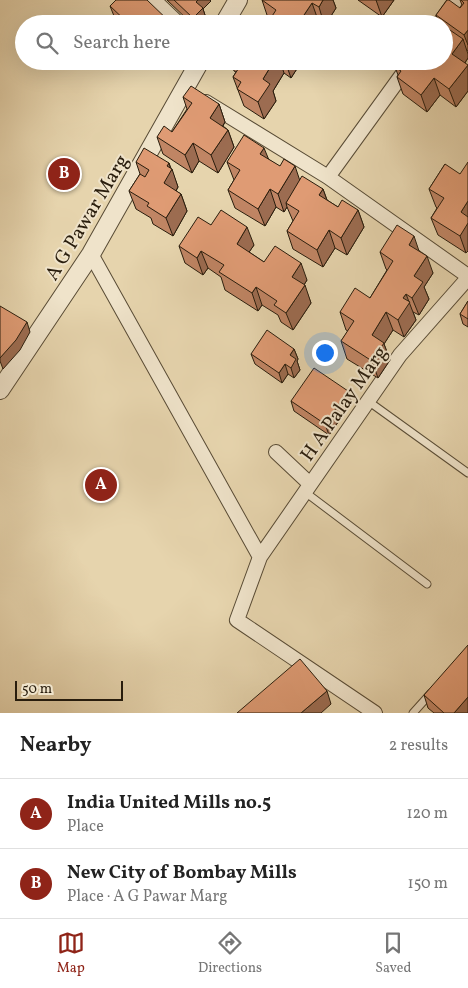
<!DOCTYPE html>
<html lang="en">
<head>
<meta charset="utf-8">
<style>
  body { margin:0; font-family:Vollkorn,serif; background:#f6f6f6; color:#222 }
  .scale { position:absolute; left:15px; bottom:12px; width:108px; box-sizing:border-box; padding-left:5px; border:2px solid #291d0d; border-top:0; font-size:14px; line-height:18px; white-space:nowrap; color:#291d0d; -webkit-text-stroke:4px #efe3ca; paint-order:stroke }
  .you { position:absolute; left:324px; top:352px; width:18px; height:18px; margin:-12px; border:4px solid #fff; border-radius:50%; background:#1a73e8; box-shadow:0 0 0 8px #1a73e833 }
  .badge { display:grid; place-items:center; width:32px; height:32px; border-radius:50%; background:#8f2418; color:#fff; font-size:16px; font-weight:700 }
  .pin { position:absolute; translate:-50% -50%; border:2px solid #fff; box-shadow:0 1px 5px #0006 }
  .list { margin:0; padding:0; list-style:none }
  h2 { display:flex; justify-content:space-between; align-items:center; height:65px; margin:0; padding:0 20px; font-size:21px }
  h2 small { font-size:16px; font-weight:400; color:#767676 }
  .list li { display:grid; grid-template-columns:32px 1fr auto; gap:15px; align-items:center; box-sizing:border-box; height:70px; padding:0 20px; border-top:1px solid #e0e0e0 }
  .list b { display:block; font-size:19px; white-space:nowrap }
  .list p { margin:0; font-size:16px; white-space:nowrap; color:#767676 }
  .list em { font-size:16px; font-style:normal; color:#767676 }
  .icon { flex:none; width:28px; height:28px; fill:none; stroke:currentColor; stroke-width:2; stroke-linecap:round; stroke-linejoin:round }
  .map { position:relative; flex:none; width:468px; height:713px; overflow:hidden }
  .search { position:absolute; background:#fff; box-shadow:0 5px 20px #0002; left:15px; right:15px; top:15px; height:55px; display:flex; align-items:center; gap:12px; box-sizing:border-box; padding:0 18px; border-radius:28px; color:#767676; font-size:19px }
  .sheet { height:205px; background:#fff }
  nav { display:flex; justify-content:space-around; align-items:center; box-sizing:border-box; height:70px; border-top:1px solid #e0e0e0; background:#fff; font-size:14px; color:#767676 }
  nav a { display:grid; justify-items:center; gap:2px }
  nav .on { color:#8f2418 }
  .map>svg:first-child { display:block }
</style>
</head>
<body>
<div class="map">
<svg width="468" height="713" viewBox="0 0 468 713">
  <rect width="100%" height="100%" fill="#e6d4ad"/>
  <filter id="stains"><feTurbulence type="fractalNoise" baseFrequency=".004" numOctaves="4"/><feColorMatrix values="0 0 0 0 .2 0 0 0 0 .09 0 0 0 0 .02 0 0 0 .5 -.17"/></filter>
  <radialGradient id="worn" r=".72"><stop offset=".6" stop-color="#630" stop-opacity="0"/><stop offset="1" stop-color="#630" stop-opacity=".3"/></radialGradient>
  <g fill="none" stroke-linecap="round" stroke-linejoin="round">
    <defs>
      <path id="service" d="M368 401 468 473
        M305 492 427 584
        M413 713 431 693"/>
      <path id="minor" d="M154 0 179 24
        M439 24 456 0
        M206 102 328 177 468 276
        M328 177 412 61
        M91 254 260 557 237 620 375 713
        M276 452 310 484
        M260 557 400 355 468 278"/>
      <path id="tertiary" d="M224 24 238 0
        M0 390 91 254 200 61"/>
    </defs>
    <use href="#service" stroke="#584b35" stroke-width="9"/>
    <use href="#minor" stroke="#584b35" stroke-width="16"/>
    <use href="#tertiary" stroke="#584b35" stroke-width="20"/>
    <use href="#service" stroke="#efe3ca" stroke-width="7"/>
    <use href="#minor" stroke="#efe3ca" stroke-width="14"/>
    <use href="#tertiary" stroke="#efe3ca" stroke-width="18"/>
  </g>
  <path fill="#c08564" stroke="#291d0d" d="M167 0H210L211 1 203 9 206 18 201 24H192Z
    M262 0H333L336 8 326 24H323L318 20 316 24H267L270 19 268 18Z
    M358 0H394L382 17Z
    M460 0H468V51L466 50 468 54V58L465 63 468 66V91L456 107 440 95 427 112 403 94 397 77 398 75 395 67 412 63 444 61V24H429L438 21 436 15 460 8 462 5Z
    M110 6 172 24H122L114 16Z
    M231 61H299L300 64 291 78 284 73 273 91 276 101 264 119 244 106 233 77 236 72 234 71Z
    M183 97 219 104 225 122 223 126 228 130 234 147 218 173 199 161 192 173 163 154 157 137 172 132 187 109Z
    M268 159 300 180 323 189 327 200 338 207 358 210 364 227 347 255 335 248 323 267 293 249 287 231 293 221 287 207 284 212 276 207 265 226 235 208 228 190 234 180 227 162Z
    M136 162 169 163 178 187 176 191 181 194 187 211 173 236 153 224 151 218 136 209 129 191 140 174Z
    M445 164 466 253 438 235 431 218 437 208 436 207 429 189Z
    M211 225 254 245 249 252 264 262 307 280 304 285 311 303 293 330 281 322 278 315 262 305 258 311 225 290 221 277 208 268 203 275 185 263 179 246Z
    M380 252H420L433 273 424 287 429 299 419 315 413 312 416 320 404 337 393 330 384 344 390 360 378 378 347 359 341 341 348 331 346 330 340 312 370 298 387 270 386 269Z
    M468 301V327L463 324 460 314Z
    M294 349 298 359 297 361 300 370 294 378 288 374 282 383 255 364 251 354Z
    M291 401 352 402 329 435 294 411Z
    M424 695 468 713H434L428 708Z"/>
  <path fill="#9c6c51" stroke="#291d0d" d="M198 0H210L211 1 203 9 206 18 201 24H195L193 18 196 2Z
    M323 0H333L336 8 326 24H324L319 7Z
    M376 0H394L382 17Z
    M312 3 318 20 316 24H298Z
    M468 30V45L464 35Z
    M463 39 468 54V58L459 71 452 54Z
    M163 61H170L165 66Z
    M274 61H280L284 73 273 91 276 101 264 119 258 102 263 79Z
    M285 61H299L300 64 291 78Z
    M468 65V91L456 107 449 89Z
    M434 78 440 95 427 112 421 95Z
    M219 104 225 122 217 135 210 118Z
    M228 130 234 147 218 173 211 155Z
    M193 143 199 161 192 173 185 155Z
    M264 148 271 165 260 154Z
    M169 163 171 171 172 169 178 187 170 201 164 183 167 166Z
    M295 166 301 184 286 203 287 207 284 212 278 194Z
    M270 189 276 207 265 226 258 209Z
    M323 189 329 206 319 195Z
    M181 194 187 211 173 236 166 218Z
    M468 201V251L466 253 460 236 461 212Z
    M358 210 364 227 347 255 341 238Z
    M247 227 254 245 243 261 237 244Z
    M329 230 335 248 323 267 317 250Z
    M414 236 420 254 409 245Z
    M201 251 208 268 203 275 197 258Z
    M427 256 433 273 424 287 429 299 419 315 412 298 414 276Z
    M301 263 307 280 298 294 292 277Z
    M305 285 311 303 293 330 286 313Z
    M256 287 262 305 258 311 252 293Z
    M406 294 416 320 404 337 398 320 403 298Z
    M386 312 393 330 384 344 390 360 378 378 372 361V335Z
    M27 322 30 332 20 350 3 369 0 361V358Z
    M294 349 298 359 297 361 300 370 294 378 291 368 290 355Z
    M285 364 288 374 282 383 279 373Z
    M348 391 352 402 329 435 325 424Z
    M327 691 331 704 321 713H301Z
    M468 697V713H454Z"/>
  <path fill="#df9b74" stroke="#291d0d" d="M116 0H147L172 24H129L110 6Z
    M174 0H198L196 2 203 8 193 18Z
    M262 0H323L319 7 312 3 298 24H267L276 10Z
    M447 0H449L460 8 464 3 461 0H468V30L464 35 436 15Z
    M434 18 442 24H429Z
    M444 26 463 39 452 54 468 65 449 89 434 78 421 95 397 77 401 71 395 67 400 61H409L412 63 413 61H444Z
    M240 61H274L263 79 270 84 258 102 237 89 241 82 233 77 242 63Z
    M191 86 219 104 210 118 228 130 211 155 193 143 185 155 157 137 164 126 172 132 192 103 183 97Z
    M244 135 264 148 260 154 280 166 284 159 295 166 278 194 270 189 258 209 228 190 240 170 227 162Z
    M144 148 169 163 167 166 172 169 164 183 181 194 166 218 147 206 149 203 129 191 140 174 145 177 149 170 136 162Z
    M468 162V201L461 212 468 217V223L460 236 431 218 444 198 429 189 445 164 460 174Z
    M302 176 323 189 319 195 338 207 342 200 358 210 341 238 329 230 317 250 287 231 299 211 286 203Z
    M221 210 247 227 237 244 264 262 275 246 301 263 292 277 305 285 286 313 274 305 277 301 256 287 252 293 219 272 224 265 201 251 197 258 179 246 198 217 211 225Z
    M397 225 414 236 409 245 427 256 414 276 423 282 412 298 406 294 403 298 410 302 398 320 386 312 372 335 384 343 372 361 341 341 354 321 340 312 355 288 370 298 393 261 380 252Z
    M468 301V319L460 314Z
    M0 306 27 322 16 340 0 358Z
    M267 330 294 349 290 355 296 359 291 368 285 364 279 373 251 354Z
    M314 368 348 391 325 424 291 401Z
    M468 645V697L454 713H444L424 695Z
    M300 659 327 691 301 713H237Z"/>
  <g text-anchor="middle" stroke-width="4" stroke-linejoin="round" paint-order="stroke">
    <g font-size="20" fill="#291d0d" stroke="#efe3ca">
      <text transform="translate(86 217) rotate(-59)" y="7">A G Pawar Marg</text>
      <text transform="translate(343 403) rotate(-55)" y="7">H A Palay Marg</text>
    </g>
  </g>
  <rect width="100%" height="100%" filter="url(#stains)"/>
  <rect width="100%" height="100%" fill="url(#worn)"/>
</svg>
<div class="scale">50 m</div>
<div class="you"></div>
<div class="pin badge" style="left:101px;top:485px">A</div>
<div class="pin badge" style="left:64px;top:174px">B</div>
<div class="search"><svg class="icon" aria-label="search" viewBox="0 0 24 24"><circle cx="10" cy="10" r="6"/><path d="M15 15l6 6"/></svg>Search here</div>
</div>
<section class="sheet">
<h2>Nearby<small>2 results</small></h2>
<ul class="list">
<li><span class="badge">A</span><div><b>India United Mills no.5</b><p>Place</p></div><em>120 m</em></li>
<li><span class="badge">B</span><div><b>New City of Bombay Mills</b><p>Place · A G Pawar Marg</p></div><em>150 m</em></li>
</ul>
</section>
<nav>
<a class="on"><svg class="icon" aria-label="map" viewBox="0 0 24 24"><path d="M3 6l6-2 6 2 6-2v14l-6 2-6-2-6 2zM9 4v14M15 6v14"/></svg>Map</a>
<a><svg class="icon" aria-label="directions" viewBox="0 0 24 24"><path d="M12 3l9 9-9 9-9-9zM9 14v-3h6M13 9l2 2-2 2"/></svg>Directions</a>
<a><svg class="icon" aria-label="saved" viewBox="0 0 24 24"><path d="M7 4h10v16l-5-4-5 4z"/></svg>Saved</a>
</nav>
</body>
</html>
